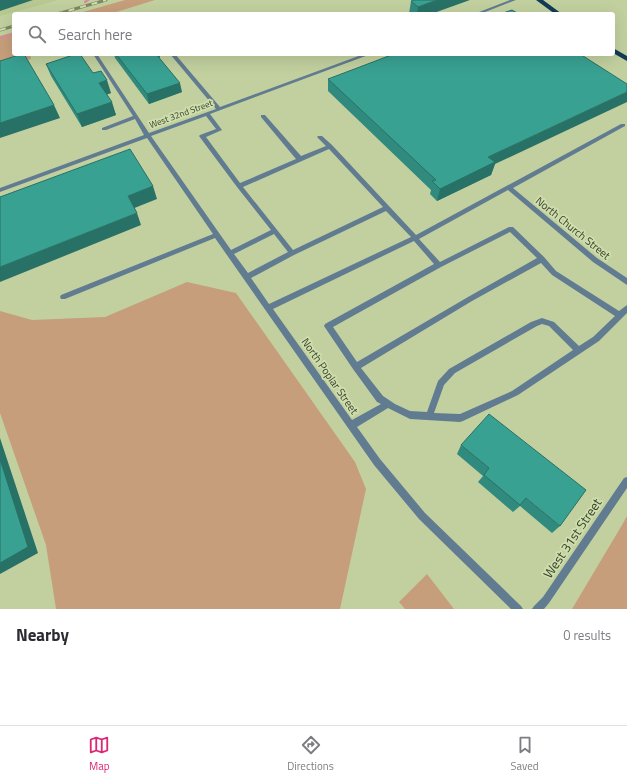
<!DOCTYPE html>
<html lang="en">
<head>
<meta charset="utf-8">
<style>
  body { margin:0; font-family:"Titillium Web",sans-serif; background:#f7f7f7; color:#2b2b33 }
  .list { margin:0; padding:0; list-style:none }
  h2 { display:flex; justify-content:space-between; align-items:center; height:52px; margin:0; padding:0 16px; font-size:17px }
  h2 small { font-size:13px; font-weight:400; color:#7c7c81 }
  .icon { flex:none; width:22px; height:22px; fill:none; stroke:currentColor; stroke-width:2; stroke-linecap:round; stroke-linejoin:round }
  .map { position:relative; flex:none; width:627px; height:609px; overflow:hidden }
  .search { position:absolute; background:#fff; box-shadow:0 4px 16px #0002; left:12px; right:12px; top:12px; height:44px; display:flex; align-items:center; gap:10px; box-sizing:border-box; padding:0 14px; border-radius:4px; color:#7c7c81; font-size:15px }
  .sheet { height:116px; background:#fff }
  nav { display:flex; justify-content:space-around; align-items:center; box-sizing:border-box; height:56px; border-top:1px solid #e1e1e2; background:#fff; font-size:11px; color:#7c7c81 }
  nav a { display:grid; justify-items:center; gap:2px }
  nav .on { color:#db2777 }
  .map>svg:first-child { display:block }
</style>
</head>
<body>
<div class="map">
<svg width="627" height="609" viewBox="0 0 627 609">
  <rect width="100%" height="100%" fill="#c2d09f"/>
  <path fill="#b7c890" d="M0 0H58L0 16Z"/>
  <path fill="#c69e7b" d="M125 0H155L110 14H76Z
    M14 32V54H30L31 59 0 67V36Z
    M187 282 236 293 355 462 366 489 340 609H56L46 545 0 413V311L32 320 105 317Z
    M627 516V609H572L622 525Z
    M427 574 454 609H405L399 602Z"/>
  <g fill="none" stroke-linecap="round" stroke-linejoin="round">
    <path fill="#d98ba1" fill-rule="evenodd" d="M86 0H90L86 3H84V1Z
      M14 33V35L0 39V37Z"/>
    <path fill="#617c90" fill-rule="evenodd" d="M510 0H516L480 14H474Z
      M93 54H97L149 133 216 109 170 54H175L220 107 364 54H371L210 114 222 130 206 137 240 183 296 159 261 117V115H265L301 156 326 146 317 137 318 136H322L332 145 416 235 621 124H625V126L513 188 597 258 627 278V285L593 262 508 190 419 239 440 262 509 227H513L544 257 556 271 619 311 627 305V313L599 341 518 395 463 421 460 422 410 419 388 408 357 427 380 459 425 513 521 606 523 609H511L419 519 374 465 215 238 65 299H61L60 297 61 295 213 234 147 138 0 192V188L144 135 135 119 106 130H102V128L133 116ZM206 116 216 129 200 135 199 136 237 187 271 230 231 250 151 136ZM329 149 383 207 293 250 243 187ZM386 211 411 237 269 304 251 278 294 255ZM510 232 537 258 468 297 357 362 333 327 441 267ZM274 234 288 252 248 273 234 254ZM414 241 434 264 325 324 324 326 353 369 377 402 381 404 352 420 273 309ZM541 263 552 275 615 316 593 337 579 346 554 322 542 318 531 322 449 369 438 381 427 412 410 411 395 404 383 396 361 368 472 301ZM542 324 549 326 573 350 512 391 460 414 434 413 444 385 455 373 537 326Z
      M627 477V488L549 603 544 609H532L534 606 543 597 624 478Z"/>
    <path fill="#113b57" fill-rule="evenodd" d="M536 0H543L562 14H555Z
      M613 48 627 56V61L613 53Z"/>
    <defs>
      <path id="rail" d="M57 14 106 0
        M0 30 14 26"/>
    </defs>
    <use href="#rail" stroke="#7e8865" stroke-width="3"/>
    <use href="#rail" stroke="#cedeac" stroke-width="2" stroke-dasharray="6" stroke-linecap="butt"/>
  </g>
  <path fill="#318a7e" d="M411 1 431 14H409Z
    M114 54H159L160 57 159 58 182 92 149 104 115 58Z
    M46 64 93 73 111 93 107 94 116 115 82 127 51 76Z
    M328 79 495 164 491 175 437 201 430 194 431 190 328 91Z
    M461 445 560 526 552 533 520 506 513 512 478 482 483 476 457 454Z"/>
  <path fill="#287166" d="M0 0H33L0 11Z
    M437 0H470L431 14H417L418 7Z
    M153 54H159L160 57 155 59Z
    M107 80 111 93 103 96 99 83Z
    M180 83 182 92 149 104 147 94Z
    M627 92V102L495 164 491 175 437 201 440 189 488 157Z
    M112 102 116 115 82 127 77 114Z
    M54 105 60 118 0 138V123Z
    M153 186 157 199 132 209 128 196Z
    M137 213 141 225 0 282V267Z
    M0 438 38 553 0 574Z"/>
  <path fill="#39a192" stroke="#287166" d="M415 0H437L418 7 411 1Z
    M512 10 519 14H500Z
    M22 54H24L54 105 0 123V61Z
    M76 54H80L93 73 101 71 107 80 99 83 112 102 77 114 46 64Z
    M116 54H156L180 83 147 94Z
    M394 54H580L627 84V92L488 157 495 162 440 189 432 181 436 180 328 79Z
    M130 149 153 186 128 196 137 213 0 267V197Z
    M489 414 586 490 560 526 526 498 520 505 484 475 489 468 461 445Z
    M0 459 28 547 0 563Z"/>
  <g text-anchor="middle" stroke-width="3.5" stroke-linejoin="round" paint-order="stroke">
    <g font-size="9" fill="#3a402c" stroke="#cedeac">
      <text transform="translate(181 114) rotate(-20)" y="3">West 32nd Street</text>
    </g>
    <g font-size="11" fill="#3a402c" stroke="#cedeac">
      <text transform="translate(573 228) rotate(39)" y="4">North Church Street</text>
      <text transform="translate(330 376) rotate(55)" y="4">North Poplar Street</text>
    </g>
    <g font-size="13" fill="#3a402c" stroke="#cedeac">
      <text transform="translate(572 538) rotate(-56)" y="5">West 31st Street</text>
    </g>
  </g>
</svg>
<div class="search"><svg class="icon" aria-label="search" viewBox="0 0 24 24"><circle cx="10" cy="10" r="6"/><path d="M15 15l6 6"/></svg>Search here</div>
</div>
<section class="sheet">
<h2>Nearby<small>0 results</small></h2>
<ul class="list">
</ul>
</section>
<nav>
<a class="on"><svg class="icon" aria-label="map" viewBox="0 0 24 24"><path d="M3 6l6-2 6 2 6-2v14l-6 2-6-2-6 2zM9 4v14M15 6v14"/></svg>Map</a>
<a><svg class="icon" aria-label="directions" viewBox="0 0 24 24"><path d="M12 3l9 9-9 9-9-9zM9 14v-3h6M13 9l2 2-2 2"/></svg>Directions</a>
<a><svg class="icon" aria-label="saved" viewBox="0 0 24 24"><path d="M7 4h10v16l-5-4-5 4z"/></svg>Saved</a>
</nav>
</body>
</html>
